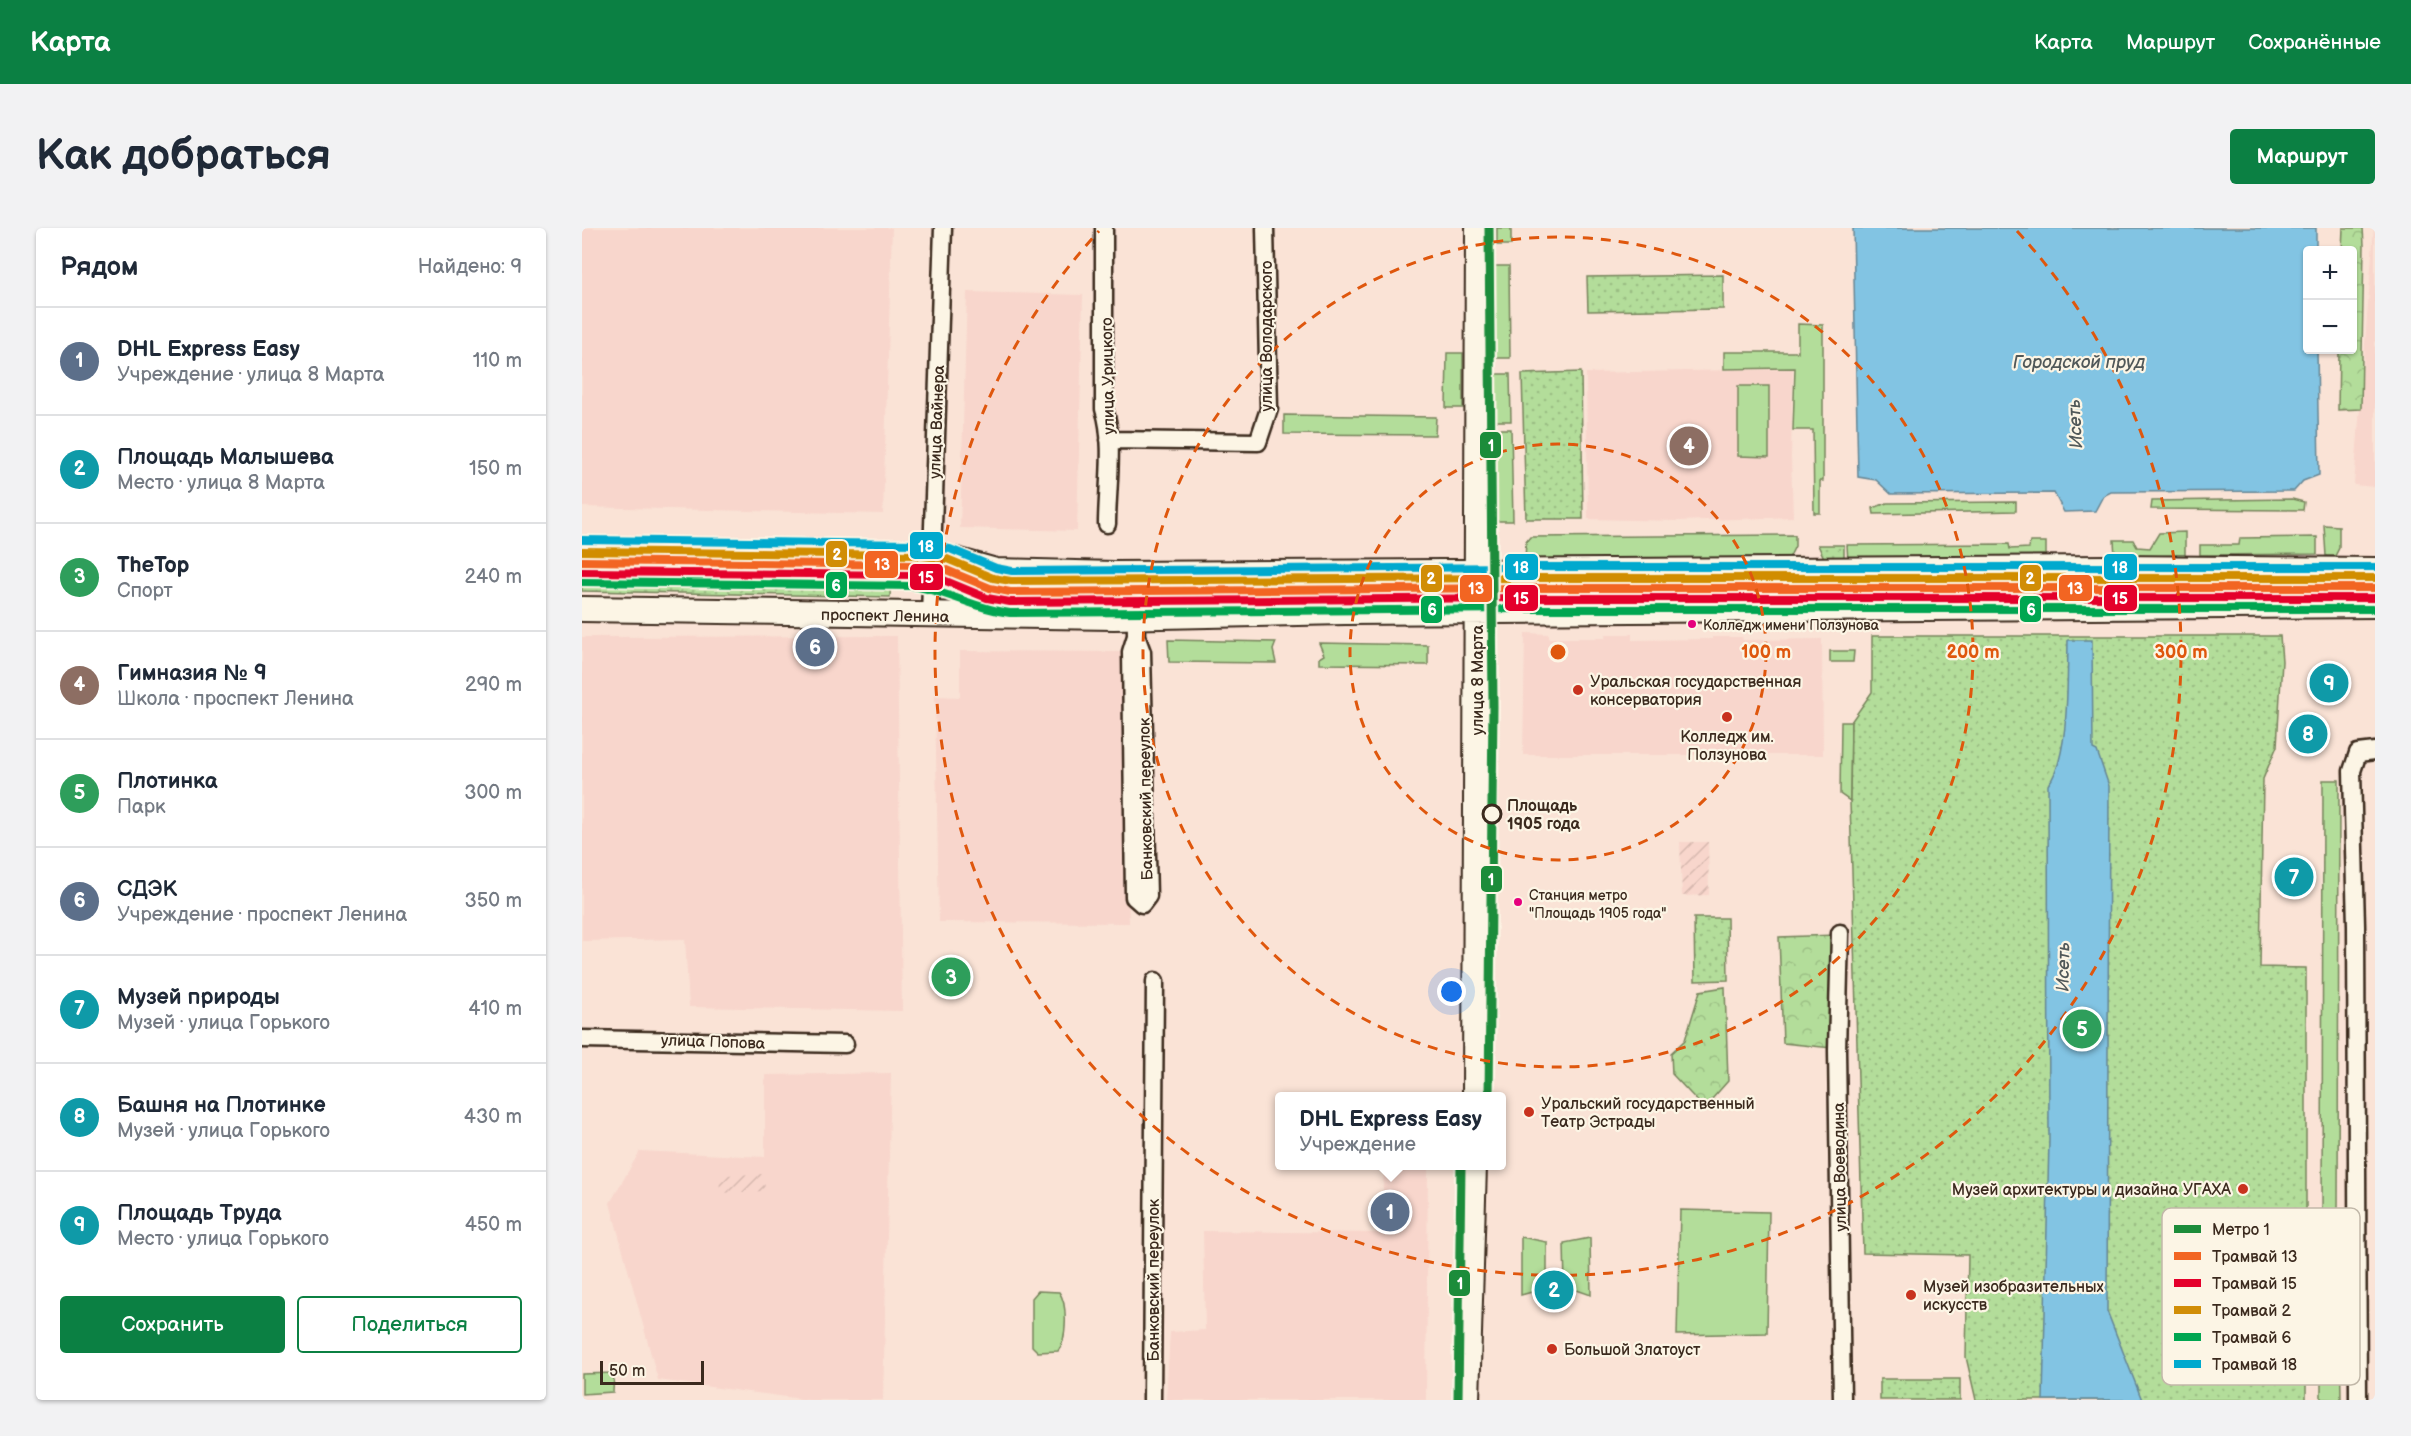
<!DOCTYPE html>
<html lang="ru">
<head>
<meta charset="utf-8">
<style>
  body { margin:0; font-family:"Balsamiq Sans",sans-serif; background:#f2f2f3; color:#1f2937 }
  .controls { position:absolute; right:18px; top:18px; display:grid; overflow:hidden; border-radius:6px; box-shadow:0 2px 4px #0004 }
  .controls button { width:54px; height:54px; display:grid; place-items:center; padding:0; border:0; border-bottom:2px solid #e0e1e3; background:#fff; color:#1f2937; font:30px sans-serif }
  .scale { position:absolute; left:18px; bottom:15px; width:104px; box-sizing:border-box; padding-left:6px; border:3px solid #3b2a1e; border-top:0; font-size:16px; line-height:21px; white-space:nowrap; color:#3b2a1e; -webkit-text-stroke:4px #fcf5e5; paint-order:stroke }
  .you { position:absolute; left:870px; top:764px; width:21px; height:21px; margin:-15px; border:4px solid #fff; border-radius:50%; background:#1a73e8; box-shadow:0 0 0 9px #1a73e833 }
  .badge { display:grid; place-items:center; width:39px; height:39px; border-radius:50%; background:#0b8043; color:#fff; font-size:20px; font-weight:700 }
  .pin { position:absolute; translate:-50% -50%; border:3px solid #fff; box-shadow:0 2px 6px #0006 }
  .popup { position:absolute; left:693px; top:864px; width:231px; height:78px; box-sizing:border-box; display:grid; place-content:center; border-radius:6px; background:#fff; filter:drop-shadow(0 2px 4px #0005); font-size:20px; white-space:nowrap; color:#747a83 }
  .popup b { font-size:22px; color:#1f2937 }
  .popup::after { content:''; position:absolute; left:50%; top:100%; margin-left:-12px; border:12px solid transparent; border-top-color:#fff }
  .list { margin:0; padding:0; list-style:none }
  h2 { display:flex; justify-content:space-between; align-items:center; height:78px; margin:0; padding:0 24px; font-size:26px }
  h2 small { font-size:20px; font-weight:400; color:#747a83 }
  .list li { display:grid; grid-template-columns:39px 1fr auto; gap:18px; align-items:center; box-sizing:border-box; height:108px; padding:0 24px; border-top:2px solid #e0e1e3 }
  .list b { display:block; font-size:22px; white-space:nowrap }
  .list p { margin:0; font-size:20px; white-space:nowrap; color:#747a83 }
  .list em { font-size:20px; font-style:normal; color:#747a83 }
  .actions { display:flex; gap:12px; padding:18px 24px }
  .actions a { flex:1; padding:14px 0; border:2px solid #0b8043; border-radius:6px; text-align:center; font-size:21px; color:#0b8043 }
  .actions .main { background:#0b8043; color:#fff }
  .map { position:relative; flex:none; width:1793px; height:1172px; overflow:hidden; border-radius:6px }
  header { display:flex; align-items:center; gap:36px; box-sizing:border-box; height:84px; padding:0 30px; background:#0b8043; color:#fff }
  header strong { font-size:28px }
  nav { display:flex; gap:33px; margin-inline-start:auto; font-size:21px }
  .intro { display:flex; align-items:center; justify-content:space-between; box-sizing:border-box; height:144px; padding:0 36px }
  h1 { margin:0; font-size:42px }
  .button { padding:15px 27px; border-radius:6px; background:#0b8043; color:#fff; font-size:21px; font-weight:700 }
  main { display:flex; gap:36px; padding:0 36px }
  aside { flex:1; background:#fff; border-radius:6px; box-shadow:0 2px 4px #0004 }
  .map>svg:first-child { display:block }
</style>
</head>
<body>
<header>
<strong>Карта</strong>
<nav><a>Карта</a><a>Маршрут</a><a>Сохранённые</a></nav>
</header>
<div class="intro"><h1>Как добраться</h1><a class="button">Маршрут</a></div>
<main>
<aside>
<h2>Рядом<small>Найдено: 9</small></h2>
<ul class="list">
<li><span class="badge" style="background:#5c6f8a">1</span><div><b>DHL Express Easy</b><p>Учреждение · улица 8 Марта</p></div><em>110 m</em></li>
<li><span class="badge" style="background:#0f9aa8">2</span><div><b>Площадь Малышева</b><p>Место · улица 8 Марта</p></div><em>150 m</em></li>
<li><span class="badge" style="background:#2e9e5b">3</span><div><b>TheTop</b><p>Спорт</p></div><em>240 m</em></li>
<li><span class="badge" style="background:#8d6e63">4</span><div><b>Гимназия № 9</b><p>Школа · проспект Ленина</p></div><em>290 m</em></li>
<li><span class="badge" style="background:#2e9e5b">5</span><div><b>Плотинка</b><p>Парк</p></div><em>300 m</em></li>
<li><span class="badge" style="background:#5c6f8a">6</span><div><b>СДЭК</b><p>Учреждение · проспект Ленина</p></div><em>350 m</em></li>
<li><span class="badge" style="background:#0f9aa8">7</span><div><b>Музей природы</b><p>Музей · улица Горького</p></div><em>410 m</em></li>
<li><span class="badge" style="background:#0f9aa8">8</span><div><b>Башня на Плотинке</b><p>Музей · улица Горького</p></div><em>430 m</em></li>
<li><span class="badge" style="background:#0f9aa8">9</span><div><b>Площадь Труда</b><p>Место · улица Горького</p></div><em>450 m</em></li>
</ul>
<div class="actions"><a class="main">Сохранить</a><a>Поделиться</a></div>
</aside>
<div class="map">
<svg width="1793" height="1172" viewBox="0 0 1793 1172">
  <defs>
    <pattern id="industrial-furrows" width="10" height="10" patternUnits="userSpaceOnUse" patternTransform="scale(1.5)"><rect width="10" height="10" fill="#f8d6cc"/><path d="M-1 1l2-2M0 10L10 0M9 11l2-2" fill="none" stroke="#d6b8af"/></pattern>
    <pattern id="forest-crowns" width="20" height="18" patternUnits="userSpaceOnUse" patternTransform="scale(1.5)"><rect width="20" height="18" fill="#b3dd9a"/><path d="M2 6a3 3 0 1 1 6 0M12 15a3 3 0 1 1 6 0" fill="none" stroke="#9bbe84"/></pattern>
    <pattern id="park-dots" width="8" height="8" patternUnits="userSpaceOnUse" patternTransform="scale(1.5)"><rect width="8" height="8" fill="#b3dd9a"/><path d="M2 2h.1M6 6h.1" fill="none" stroke="#9bbe84" stroke-width="1.8" stroke-linecap="round"/></pattern>
  </defs>
  <rect width="100%" height="100%" fill="#fae3d6"/>
  <filter id="ink" filterUnits="userSpaceOnUse"><feTurbulence type="fractalNoise" baseFrequency=".0167" numOctaves="2"/><feDisplacementMap in="SourceGraphic" scale="12" xChannelSelector="R" yChannelSelector="G"/><feConvolveMatrix kernelMatrix="1 2 1 2 8 2 1 2 1" color-interpolation-filters="sRGB"/></filter>
  <g filter="url(#ink)">
    <path fill="#f8d6cc" d="M0 0H310L301 286 0 279Z
      M1792 0H1793V259L1772 257Z
      M385 64 501 67 495 303 378 300Z
      M1211 141 1209 229 1211 289 1096 293 1006 291 1004 145Z
      M943 405 967 406V410H1023L1024 406H1050V412L1130 411V409H1160L1161 412 1240 411 1241 527H941Z
      M315 408 320 783 107 779 103 711 0 713V409Z
      M378 423 541 424 547 695 357 694 353 468 378 469Z
      M309 845 301 1172H227L76 1152 28 975 58 923 183 929V847Z
      M802 938H846L844 1172H584L588 1104 623 1102 621 1003 799 1005Z"/>
    <path fill="url(#industrial-furrows)" d="M1098 614H1126L1127 667 1100 668Z
      M182 946 183 963 138 965 137 947Z"/>
    <path fill="#b3dd9a" stroke="#77845c" stroke-width="1.5" d="M915 0H929V17H915Z
      M913 38H927L928 130H913Z
      M1216 96 1241 97V253H1238V285H1232L1231 202H1211L1213 140 1142 141V124H1216Z
      M865 125H881V180H864Z
      M912 146H928L929 193H913Z
      M1156 158H1187V229L1156 228Z
      M702 187 854 189 853 207 702 206Z
      M913 201H929L931 293H915Z
      M1710 271 1722 274 1721 282 1569 281 1570 273Z
      M1434 274V283L1292 286 1291 280 1305 275Z
      M1742 297 1757 298V320L1753 328H1744Z
      M1603 304V327L1533 329 1532 312H1551L1555 319 1568 320 1577 305Z
      M1213 307V318L1207 330 1198 332 943 331 944 314 948 309Z
      M1735 309V326L1618 327V317H1657L1658 310Z
      M1448 314H1464V333L1266 334 1265 317 1427 316 1428 321 1447 320Z
      M586 412 694 414 691 422 694 435 587 434Z
      M737 415 846 417V437L737 436V430L742 427Z
      M1248 423H1272L1271 434H1248Z
      M1259 494H1269L1268 573 1258 566Z
      M1741 552H1757L1756 995H1740Z
      M1098 982 1187 984 1185 1105 1095 1107Z
      M939 1009 965 1014V1060L939 1067Z
      M1008 1010 1009 1067 983 1058 982 1015Z
      M1739 1033H1757L1759 1172 1739 1171Z
      M456 1063 477 1064C486 1076 485 1112 476 1123L456 1124 450 1118V1070Z
      M32 1145 31 1164 0 1166V1146Z"/>
    <path fill="url(#forest-crowns)" stroke="#77845c" stroke-width="1.5" d="M1761 0H1781L1782 17 1779 181 1756 182 1757 122H1770V22H1760Z
      M1254 707 1250 820 1201 815 1197 709Z
      M1143 759 1146 853 1122 880 1090 846 1089 825 1103 812 1118 763Z"/>
    <path fill="url(#park-dots)" stroke="#77845c" stroke-width="1.5" d="M1141 47V81L1006 83 1005 49Z
      M999 144 1001 291H944L940 146Z
      M1236 317H1262V334L1243 332Z
      M0 337 309 341 308 369 0 363Z
      M1290 408H1698L1700 433 1695 518 1681 551 1678 739 1724 740V1172H1394L1384 1129 1386 1027 1281 1025 1268 573 1269 494 1290 464Z
      M1112 690H1145L1146 752 1113 753Z
      M1298 1151H1378V1172H1298Z"/>
    <path fill="#82c4e3" stroke="#668694" stroke-width="1.5" d="M1271 0H1734V22H1726V122H1735L1737 247 1721 253 1712 263 1529 264 1521 268 1513 283 1482 284 1472 265 1309 266 1294 252 1276 249Z
      M1486 412H1510L1511 521 1515 523 1527 558 1525 1083 1560 1172H1461L1467 912 1466 557C1488 530 1485 448 1486 412Z"/>
    <g fill="none" stroke-linecap="round" stroke-linejoin="round">
      <defs>
        <path id="street" d="M522 0V181C533 212 525 263 525 296
          M527 212 676 214 687 181 683 0
          M553 346 554 408 549 424 552 669 560 676 566 668 560 424 554 408
          M348 388 361 0
          M1258 705 1255 822 1260 1172
          M0 811 263 816
          M570 1172 573 753
          M1776 1172 1774 698 1770 543 1776 525 1793 523"/>
        <path id="secondary" d="M0 323 349 325 414 343 532 346 1530 340 1793 342
          M0 381 532 389 763 384 1793 377
          M893 868 896 0
          M885 1172 892 938"/>
      </defs>
      <use href="#street" stroke="#3b2a1e" stroke-width="21"/>
      <use href="#secondary" stroke="#3b2a1e" stroke-width="28"/>
      <use href="#street" stroke="#fcf5e5" stroke-width="16"/>
      <use href="#secondary" stroke="#fcf5e5" stroke-width="24"/>
      <defs>
        <path id="tram-1" d="M0 333 332 337 362 341 408 360 428 364 939 360H1793"/>
        <path id="tram-2" d="M0 344 331 347 359 351 405 370 428 374 939 370H1793"/>
        <path id="tram-3" d="M0 323 332 327 365 331 411 350 429 353 939 350H1793"/>
        <path id="tram-4" d="M0 354 330 358C366 363 393 381 428 385L939 381H1793"/>
        <path id="tram-5" d="M0 312 332 316 368 321 414 340 430 343 939 339H1793"/>
      </defs>
      <use href="#tram-1" stroke="#fcf5e5" stroke-width="12"/>
      <use href="#tram-2" stroke="#fcf5e5" stroke-width="12"/>
      <use href="#tram-3" stroke="#fcf5e5" stroke-width="12"/>
      <use href="#tram-4" stroke="#fcf5e5" stroke-width="12"/>
      <use href="#tram-5" stroke="#fcf5e5" stroke-width="12"/>
      <use href="#tram-1" stroke="#f26522" stroke-width="8"/>
      <use href="#tram-2" stroke="#e4002b" stroke-width="8"/>
      <use href="#tram-3" stroke="#d18d06" stroke-width="8"/>
      <use href="#tram-4" stroke="#00a651" stroke-width="8"/>
      <use href="#tram-5" stroke="#00a9ce" stroke-width="8"/>
      <defs>
        <path id="metro-1" d="M907 0 911 478 907 868
          M876 1172 879 938"/>
      </defs>
      <use href="#metro-1" stroke="#fcf5e5" stroke-width="14"/>
      <use href="#metro-1" stroke="#1c8c3a" stroke-width="9"/>
    </g>
  </g>
  <g fill="none" stroke="#df570d" stroke-width="3" stroke-dasharray="10 8">
    <circle cx="976" cy="424" r="208"/>
    <circle cx="976" cy="424" r="415"/>
    <path d="M1435 3A623 623 0 1 1 517 3"/>
  </g>
  <g fill="#e5007d" stroke="#fcf5e5" stroke-width="2">
    <circle cx="1110" cy="396" r="5"/>
    <circle cx="936" cy="674" r="5"/>
  </g>
  <g fill="#c8321e" stroke="#fcf5e5" stroke-width="2">
    <circle cx="996" cy="462" r="6"/>
    <circle cx="1145" cy="489" r="6"/>
    <circle cx="947" cy="884" r="6"/>
    <circle cx="1661" cy="961" r="6"/>
    <circle cx="1329" cy="1067" r="6"/>
    <circle cx="970" cy="1121" r="6"/>
  </g>
  <circle fill="#fcf5e5" stroke="#3b2a1e" stroke-width="3" cx="910" cy="586" r="9"/>
  <g text-anchor="middle" stroke-width="4.5" stroke-linejoin="round" paint-order="stroke">
    <g font-size="14" fill="#3b2a1e" stroke="#fcf5e5" text-anchor="start">
      <text x="1121" y="402">Колледж имени Ползунова</text>
      <text x="947" y="672">Станция метро<tspan x="947" dy="18">"Площадь 1905 года"</tspan></text>
    </g>
    <g font-size="16" fill="#3b2a1e" stroke="#fcf5e5">
      <text transform="translate(684 108) rotate(-90)" y="6">улица Володарского</text>
      <text transform="translate(525 148) rotate(-91)" y="6">улица Урицкого</text>
      <text transform="translate(354 194) rotate(-88)" y="6">улица Вайнера</text>
      <text transform="translate(303 387) rotate(1)" y="6">проспект Ленина</text>
      <text transform="translate(895 452) rotate(-90)" y="6">улица 8 Марта</text>
      <text transform="translate(563 571) rotate(-91)" y="6">Банковский переулок</text>
      <text transform="translate(131 813) rotate(2)" y="6">улица Попова</text>
      <text transform="translate(1257 939) rotate(-91)" y="6">улица Воеводина</text>
      <text transform="translate(571 1052) rotate(-90)" y="6">Банковский переулок</text>
    </g>
    <g font-size="16" fill="#3b2a1e" stroke="#fcf5e5" text-anchor="start">
      <text x="1008" y="459">Уральская государственная<tspan x="1008" dy="18">консерватория</tspan></text>
      <text x="1145" y="514" text-anchor="middle">Колледж им.<tspan x="1145" dy="18">Ползунова</tspan></text>
      <text x="959" y="881">Уральский государственный<tspan x="959" dy="18">Театр Эстрады</tspan></text>
      <text x="1649" y="967" text-anchor="end">Музей архитектуры и дизайна УГАХА</text>
      <text x="1341" y="1064">Музей изобразительных<tspan x="1341" dy="18">искусств</tspan></text>
      <text x="982" y="1127">Большой Златоуст</text>
    </g>
    <g font-size="16" font-weight="bold" fill="#3b2a1e" stroke="#fcf5e5" text-anchor="start">
      <text x="925" y="583">Площадь<tspan x="925" dy="18">1905 года</tspan></text>
    </g>
    <g font-size="18" font-style="italic" fill="#505859" stroke="#fcf5e5">
      <text x="1497" y="140">Городской пруд</text>
      <text transform="translate(1493 196) rotate(-93)" y="6">Исеть</text>
      <text transform="translate(1481 739) rotate(-89)" y="6">Исеть</text>
    </g>
  </g>
  <rect x="1580" y="980" width="198" height="177" rx="9" fill="#fcf5e5" stroke="#c2b8a9" stroke-width="1.5"/>
  <rect x="1592" y="997" width="27" height="8" fill="#1c8c3a"/>
  <rect x="1592" y="1024" width="27" height="8" fill="#f26522"/>
  <rect x="1592" y="1051" width="27" height="8" fill="#e4002b"/>
  <rect x="1592" y="1078" width="27" height="8" fill="#d18d06"/>
  <rect x="1592" y="1105" width="27" height="8" fill="#00a651"/>
  <rect x="1592" y="1132" width="27" height="8" fill="#00a9ce"/>
  <g font-size="16" fill="#3b2a1e">
    <text x="1630" y="1007">Метро 1</text>
    <text x="1630" y="1034">Трамвай 13</text>
    <text x="1630" y="1061">Трамвай 15</text>
    <text x="1630" y="1088">Трамвай 2</text>
    <text x="1630" y="1115">Трамвай 6</text>
    <text x="1630" y="1142">Трамвай 18</text>
  </g>
  <circle cx="976" cy="424" r="9" fill="#df570d" stroke="#fcf5e5" stroke-width="3"/>
  <g font-size="18" text-anchor="middle" font-weight="bold" fill="#df570d" stroke="#fcf5e5" stroke-width="4.5" stroke-linejoin="round" paint-order="stroke">
    <text x="1184" y="430">100 m</text>
    <text x="1391" y="430">200 m</text>
    <text x="1599" y="430">300 m</text>
  </g>
  <g stroke="#fcf5e5" stroke-width="2">
    <rect x="897" y="203" width="23" height="28" rx="6" fill="#1c8c3a"/>
    <rect x="327" y="303" width="35" height="29" rx="6" fill="#00a9ce"/>
    <rect x="243" y="312" width="23" height="28" rx="6" fill="#d18d06"/>
    <rect x="282" y="322" width="35" height="29" rx="6" fill="#f26522"/>
    <rect x="922" y="325" width="35" height="28" rx="6" fill="#00a9ce"/>
    <rect x="1521" y="325" width="35" height="28" rx="6" fill="#00a9ce"/>
    <rect x="327" y="335" width="35" height="28" rx="6" fill="#e4002b"/>
    <rect x="1437" y="336" width="23" height="28" rx="6" fill="#d18d06"/>
    <rect x="838" y="336" width="23" height="29" rx="6" fill="#d18d06"/>
    <rect x="243" y="343" width="23" height="28" rx="6" fill="#00a651"/>
    <rect x="1476" y="346" width="35" height="28" rx="6" fill="#f26522"/>
    <rect x="877" y="346" width="34" height="29" rx="6" fill="#f26522"/>
    <rect x="922" y="356" width="35" height="28" rx="6" fill="#e4002b"/>
    <rect x="1521" y="356" width="35" height="28" rx="6" fill="#e4002b"/>
    <rect x="1437" y="367" width="23" height="28" rx="6" fill="#00a651"/>
    <rect x="838" y="367" width="23" height="29" rx="6" fill="#00a651"/>
    <rect x="898" y="637" width="23" height="28" rx="6" fill="#1c8c3a"/>
    <rect x="866" y="1041" width="23" height="28" rx="6" fill="#1c8c3a"/>
  </g>
  <g font-size="16" text-anchor="middle" font-weight="bold" fill="#fff">
    <text x="909" y="223">1</text>
    <text x="344" y="324">18</text>
    <text x="255" y="332">2</text>
    <text x="300" y="342">13</text>
    <text x="939" y="345">18</text>
    <text x="1538" y="345">18</text>
    <text x="344" y="355">15</text>
    <text x="1448" y="356">2</text>
    <text x="849" y="356">2</text>
    <text x="254" y="363">6</text>
    <text x="1493" y="366">13</text>
    <text x="894" y="366">13</text>
    <text x="939" y="376">15</text>
    <text x="1538" y="376">15</text>
    <text x="1449" y="387">6</text>
    <text x="850" y="387">6</text>
    <text x="909" y="657">1</text>
    <text x="878" y="1061">1</text>
  </g>
</svg>
<div class="controls">
<button>+</button>
<button>−</button>
</div>
<div class="scale">50 m</div>
<div class="you"></div>
<div class="pin badge" style="left:808px;top:984px;background:#5c6f8a">1</div>
<div class="popup"><b>DHL Express Easy</b>Учреждение</div>
<div class="pin badge" style="left:972px;top:1062px;background:#0f9aa8">2</div>
<div class="pin badge" style="left:369px;top:749px;background:#2e9e5b">3</div>
<div class="pin badge" style="left:1107px;top:218px;background:#8d6e63">4</div>
<div class="pin badge" style="left:1500px;top:801px;background:#2e9e5b">5</div>
<div class="pin badge" style="left:233px;top:419px;background:#5c6f8a">6</div>
<div class="pin badge" style="left:1712px;top:649px;background:#0f9aa8">7</div>
<div class="pin badge" style="left:1726px;top:506px;background:#0f9aa8">8</div>
<div class="pin badge" style="left:1747px;top:455px;background:#0f9aa8">9</div>
</div>
</main>
</body>
</html>
